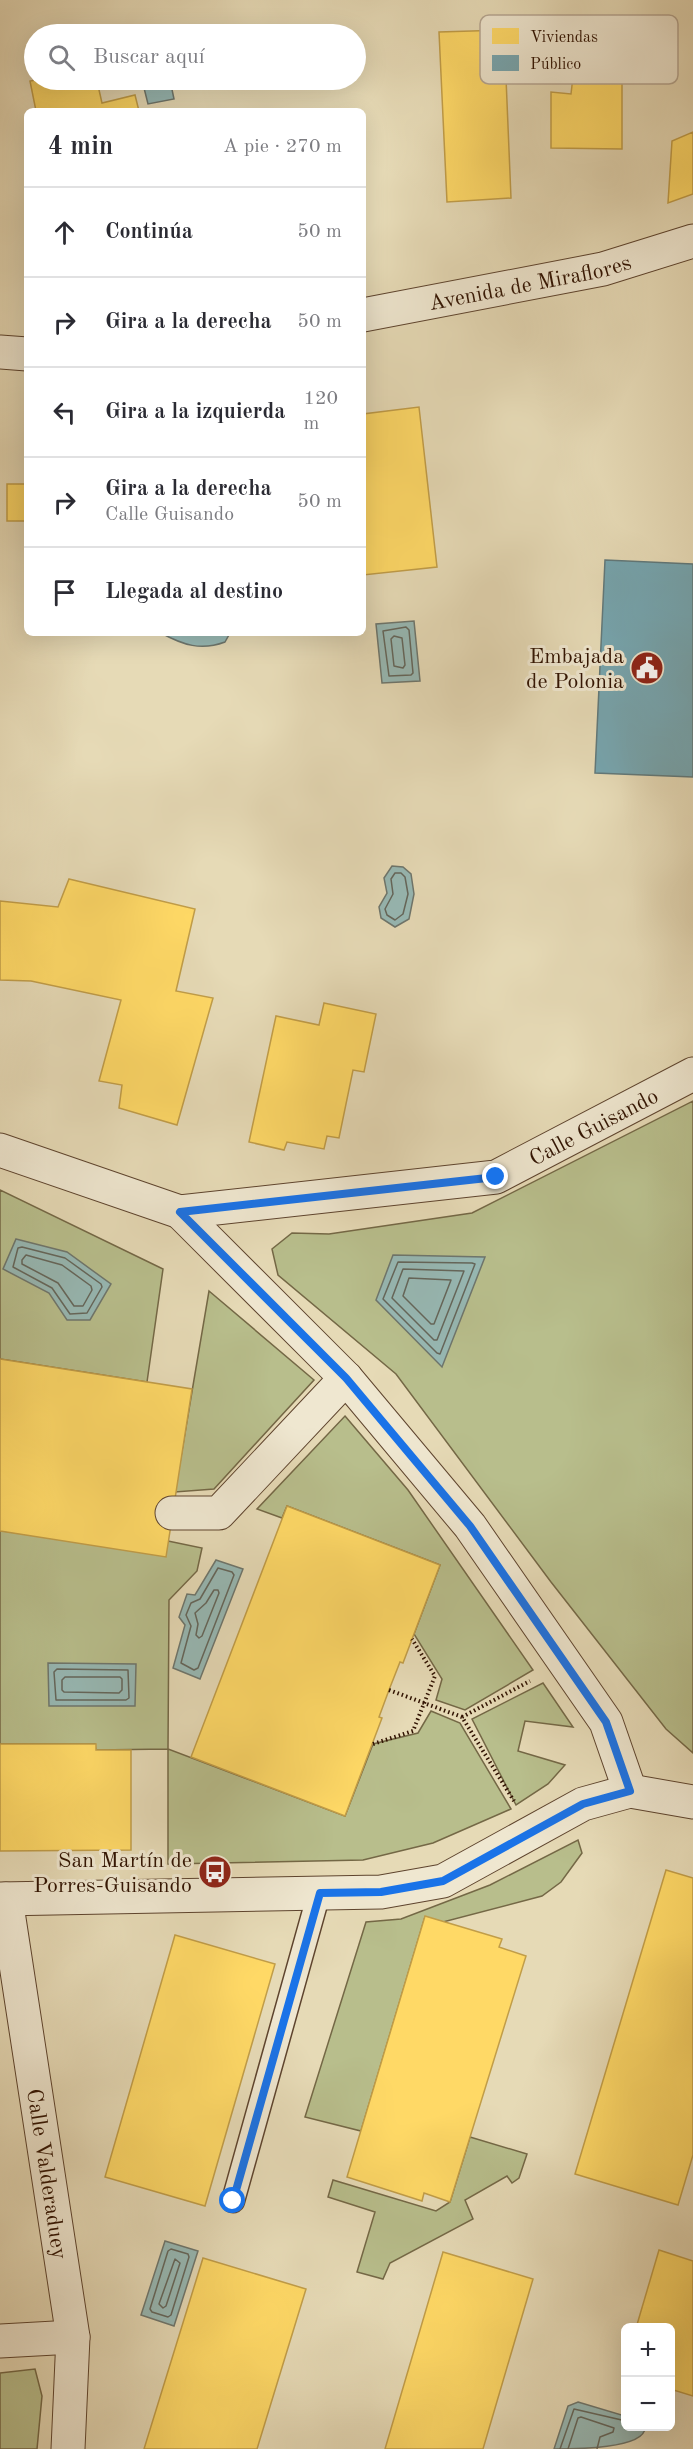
<!DOCTYPE html>
<html lang="es">
<head>
<meta charset="utf-8">
<style>
  body { margin:0; font-family:"Old Standard TT",serif; background:#f2f2f3; color:#2b2b33 }
  .controls { position:absolute; right:18px; bottom:18px; display:grid; overflow:hidden; border-radius:9px; box-shadow:0 6px 24px #0002 }
  .controls button { width:54px; height:54px; display:grid; place-items:center; padding:0; border:0; border-bottom:2px solid #e1e1e2; background:#fff; color:#2b2b33; font:30px sans-serif }
  .stop { position:absolute; width:18px; height:18px; margin:-14px; border:4px solid #1a73e8; border-radius:50%; background:#fff }
  .stop.end { background:#1a73e8; border-color:#fff; box-shadow:0 2px 6px #0008 }
  .list { margin:0; padding:0; list-style:none }
  h2 { display:flex; justify-content:space-between; align-items:center; height:78px; margin:0; padding:0 24px; font-size:26px }
  h2 small { font-size:20px; font-weight:400; color:#7c7c81 }
  .list li { display:grid; grid-template-columns:39px 1fr auto; gap:18px; align-items:center; box-sizing:border-box; height:90px; padding:0 24px; border-top:2px solid #e1e1e2 }
  .list b { display:block; font-size:22px; white-space:nowrap }
  .list p { margin:0; font-size:20px; white-space:nowrap; color:#7c7c81 }
  .list em { font-size:20px; font-style:normal; color:#7c7c81 }
  .icon { flex:none; width:33px; height:33px; fill:none; stroke:currentColor; stroke-width:2; stroke-linecap:round; stroke-linejoin:round }
  .map { position:relative; flex:none; width:693px; height:2449px; overflow:hidden }
  .search { position:absolute; background:#fff; box-shadow:0 6px 24px #0002; left:24px; top:24px; width:342px; height:66px; display:flex; align-items:center; gap:15px; box-sizing:border-box; padding:0 21px; border-radius:33px; color:#7c7c81; font-size:22px }
  .panel { position:absolute; background:#fff; box-shadow:0 6px 24px #0002; left:24px; top:108px; width:342px; height:528px; border-radius:9px }
  .map>svg:first-child { display:block }
</style>
</head>
<body>
<div class="map">
<svg width="693" height="2449" viewBox="0 0 693 2449">
  <rect width="100%" height="100%" fill="#e6dab6"/>
  <filter id="stains"><feTurbulence type="fractalNoise" baseFrequency=".00333" numOctaves="4"/><feColorMatrix values="0 0 0 0 .2 0 0 0 0 .09 0 0 0 0 .02 0 0 0 .5 -.17"/></filter>
  <radialGradient id="worn" r=".72"><stop offset=".6" stop-color="#630" stop-opacity="0"/><stop offset="1" stop-color="#630" stop-opacity=".3"/></radialGradient>
  <path fill="#b8be8c" stroke="#746846" stroke-width="1.5" d="M693 1101V1753L666 1729 551 1582 396 1374 278 1275 272 1249 292 1233 329 1234 472 1213Z
    M0 1190 163 1269 147 1382 0 1359Z
    M209 1291 314 1380 214 1489 175 1492Z
    M345 1416 408 1490 533 1670 465 1710 436 1700 442 1679 414 1634 440 1565 287 1506 282 1518 257 1509Z
    M0 1531 168 1541 202 1548 197 1571 169 1600 168 1749 345 1816 373 1744 418 1733 431 1711 460 1723 511 1809 433 1843 363 1860 168 1864V1749L96 1750 95 1744H0Z
    M543 1683 573 1727 525 1721 518 1751 565 1765 548 1784 516 1805 472 1719Z
    M578 1840 582 1853 561 1882 542 1896 443 1922 425 1917 361 2131 305 2117 366 1922 401 1919 490 1885Z
    M470 2137 527 2154 519 2178 512 2183 507 2176 465 2200 473 2219 390 2263 383 2279 357 2272 375 2212 328 2197 333 2180 436 2211 450 2202Z
    M35 2369 42 2396 37 2449H0V2373Z"/>
  <path fill="#97b9b5" stroke="#6e766d" stroke-width="1.5" d="M142 80H170L174 99 148 104Z
    M414 621 420 681 382 683 376 624Z
    M161 633H230L225 642C201 651 183 645 161 633Z
    M392 866 403 867 411 874 414 894 409 919 395 927 381 918 379 907 387 893 384 878Z
    M16 1239 67 1252 111 1284 90 1320H67L49 1293 3 1269Z
    M393 1255 485 1257 442 1367 376 1300Z
    M216 1560 243 1569 200 1679 173 1668 185 1625 179 1617 187 1594 195 1595Z
    M48 1663 136 1664 135 1706H49Z
    M165 2241 198 2251 174 2326 141 2315Z
    M578 2402 625 2416 626 2426 645 2427C646 2449 573 2449 554 2449L568 2406Z"/>
  <path fill="#ffd966" stroke="#c19d48" stroke-width="1.5" d="M504 30 511 198 447 202 439 32Z
    M655 49 656 71H622V149L551 148V92L571 94 576 51Z
    M36 80H60L62 89 97 81 102 103 135 95 139 111H36L30 81Z
    M693 132V194L668 203 672 141Z
    M419 407 437 567 363 575V414Z
    M7 484H27V521H7Z
    M69 879 195 909 176 991 213 998 177 1125 119 1108 122 1085 99 1081 121 1000 31 981 0 980V901L58 907Z
    M324 1003 376 1014 364 1072 353 1070 339 1138 327 1136 324 1149 287 1142 284 1150 249 1142 276 1016 319 1025Z
    M0 1359 192 1389 166 1557 0 1531Z
    M287 1506 440 1565 403 1663 400 1662 389 1690 379 1717 382 1718 345 1816 191 1757Z
    M0 1744H96V1750H131V1850L0 1851Z
    M666 1870 693 1878V2155L678 2205 575 2174Z
    M425 1916 502 1939 499 1947 526 1956 450 2202 424 2193 422 2201 347 2177Z
    M175 1935 275 1964 205 2206 105 2177Z
    M659 2250 693 2261V2396L670 2389V2328H636Z
    M443 2252 533 2279 483 2449H385Z
    M203 2258 306 2289 257 2449H144Z"/>
  <path fill="#76a5af" stroke="#61797b" stroke-width="1.5" d="M605 560 693 564V777L595 773Z"/>
  <g fill="none" stroke-linecap="round" stroke-linejoin="round">
    <path stroke="#64665b" stroke-width="1.5" d="M406 627 409 630 413 673 411 675 389 676 383 631Z
      M394 636 402 638 405 665 403 668 394 666 391 639Z
      M395 873H401L405 877 408 894 403 914 395 920 387 915 385 909 393 894 391 879Z
      M22 1247 65 1258 101 1284 102 1287 87 1313 70 1314 52 1288 13 1267 18 1248Z
      M26 1255 62 1265 91 1286 92 1290 83 1306H74L58 1283 22 1264V1260Z
      M398 1262 472 1263 475 1264 440 1354 437 1353 383 1299Z
      M403 1269 464 1271 437 1340H434L392 1298Z
      M409 1278 451 1280 434 1324H431L403 1296Z
      M218 1568 232 1572 234 1575 198 1668 194 1670 181 1663 191 1626 186 1615 191 1603 200 1599Z
      M214 1590H218L219 1593 202 1636 199 1638 196 1635 198 1624 195 1613 206 1603Z
      M57 1669 128 1670 129 1698 126 1700H56L54 1672Z
      M65 1677H120L122 1679V1690L119 1693 64 1692 62 1690V1680Z
      M171 2249 188 2254 189 2257 171 2315 168 2317 152 2312 150 2309 168 2251Z
      M175 2259 180 2263 166 2306 163 2308 159 2304Z
      M560 2449 574 2409 626 2421
      M568 2449 578 2418 581 2417 614 2428 613 2432 600 2437 597 2449"/>
    <defs>
      <path id="service" d="M233 2201 319 1893"/>
      <g id="minor">
        <path id="s1" d="M363 315 603 269 693 241"/>
        <path d="M0 352 27 354"/>
        <path id="s2" d="M0 1150 180 1212 496 1177 693 1074"/>
        <path d="M180 1212 346 1378 470 1526 606 1722 630 1791"/>
        <path d="M172 1513H219L346 1378"/>
        <path d="M0 1899 381 1892 443 1881 583 1804 630 1791 693 1802"/>
        <path id="s3" d="M6 1899 73 2337 68 2449"/>
        <path d="M0 2341 73 2337"/>
      </g>
    </defs>
    <use href="#service" stroke="#5e442e" stroke-width="25"/>
    <use href="#minor" stroke="#5e442e" stroke-width="35"/>
    <path stroke="#301201" stroke-width="4" stroke-dasharray="1.5 3" stroke-linecap="butt" d="M389 1690 462 1717 514 1801
      M462 1717 530 1681
      M373 1744 413 1731 435 1676 412 1639"/>
    <use href="#service" stroke="#efe7d0" stroke-width="22"/>
    <use href="#minor" stroke="#efe7d0" stroke-width="33"/>
  </g>
  <g fill="none" stroke-linecap="round" stroke-linejoin="round">
    <path stroke="#1a73e8" stroke-width="8" d="M233 2201 320 1893 381 1892 443 1881 583 1804 630 1791 606 1722 470 1526 346 1378 180 1212 496 1177"/>
  </g>
  <defs>
    <symbol id="civic-disc" viewBox="-11 -11 22 22"><circle r="9.5" fill="#8f2418" stroke="#efe7d0"/><path d="M-.6-6.5H3V-4.5H.6V-3L4-1V1h2V6H-6V1h2V-1L-.6-3ZM-1.2 2.5V6h2.4V2.5Z" fill="#fff"/></symbol>
    <symbol id="bus-disc" viewBox="-11 -11 22 22"><circle r="9.5" fill="#8f2418" stroke="#efe7d0"/><path d="M-5-6H5V4H4V6H2V4H-2V6H-4V4H-5ZM-3.5-4V0h7V-4ZM-3.5 1.2v1.5H-2V1.2ZM2 1.2v1.5H3.5V1.2Z" fill="#fff"/></symbol>
  </defs>
  <g fill-rule="evenodd">
    <use href="#civic-disc" x="628" y="649" width="38" height="38"/>
    <use href="#bus-disc" x="196" y="1853" width="38" height="38"/>
  </g>
  <g text-anchor="middle" stroke-width="6" stroke-linejoin="round" paint-order="stroke">
    <g font-size="22" fill="#301201" stroke="#efe7d0">
      <text dy="8" stroke="none"><textPath href="#s1" startOffset="170">Avenida de Miraflores</textPath></text>
      <text dy="8" stroke="none"><textPath href="#s2" startOffset="618">Calle Guisando</textPath></text>
      <text dy="8" stroke="none"><textPath href="#s3" startOffset="278">Calle Valderaduey</textPath></text>
    </g>
    <g font-size="22" fill="#301201" stroke="#efe7d0" text-anchor="end">
      <text x="624" y="663">Embajada<tspan x="624" dy="25">de Polonia</tspan></text>
      <text x="192" y="1867">San Martín de<tspan x="192" dy="25">Porres-Guisando</tspan></text>
    </g>
  </g>
  <rect x="480" y="15" width="198" height="69" rx="9" fill="#efe7d0" stroke="#b6a792" stroke-width="1.5"/>
  <rect x="492" y="28" width="27" height="16" fill="#ffd966"/>
  <rect x="492" y="55" width="27" height="16" fill="#76a5af"/>
  <g font-size="16" fill="#301201">
    <text x="530" y="42">Viviendas</text>
    <text x="530" y="69">Público</text>
  </g>
  <rect width="100%" height="100%" filter="url(#stains)"/>
  <rect width="100%" height="100%" fill="url(#worn)"/>
</svg>
<div class="controls">
<button>+</button>
<button>−</button>
</div>
<div class="stop" style="left:233px;top:2201px"></div>
<div class="stop end" style="left:496px;top:1177px"></div>
<div class="search"><svg class="icon" aria-label="search" viewBox="0 0 24 24"><circle cx="10" cy="10" r="6"/><path d="M15 15l6 6"/></svg>Buscar aquí</div>
<section class="panel">
<h2>4 min<small>A pie · 270 m</small></h2>
<ul class="list">
<li><svg class="icon" aria-label="ahead" viewBox="0 0 24 24"><path d="M12 20V5M6 11l6-6 6 6"/></svg><div><b>Continúa</b></div><em>50 m</em></li>
<li><svg class="icon" aria-label="right" viewBox="0 0 24 24"><path d="M7 20v-9h11M14 6l5 5-5 5"/></svg><div><b>Gira a la derecha</b></div><em>50 m</em></li>
<li><svg class="icon" aria-label="left" viewBox="0 0 24 24"><path d="M17 20v-9H6M10 6l-5 5 5 5"/></svg><div><b>Gira a la izquierda</b></div><em>120 m</em></li>
<li><svg class="icon" aria-label="right" viewBox="0 0 24 24"><path d="M7 20v-9h11M14 6l5 5-5 5"/></svg><div><b>Gira a la derecha</b><p>Calle Guisando</p></div><em>50 m</em></li>
<li><svg class="icon" aria-label="arrive" viewBox="0 0 24 24"><path d="M6 21V4h12l-3 4 3 4H6"/></svg><div><b>Llegada al destino</b></div></li>
</ul>
</section>
</div>
</body>
</html>
